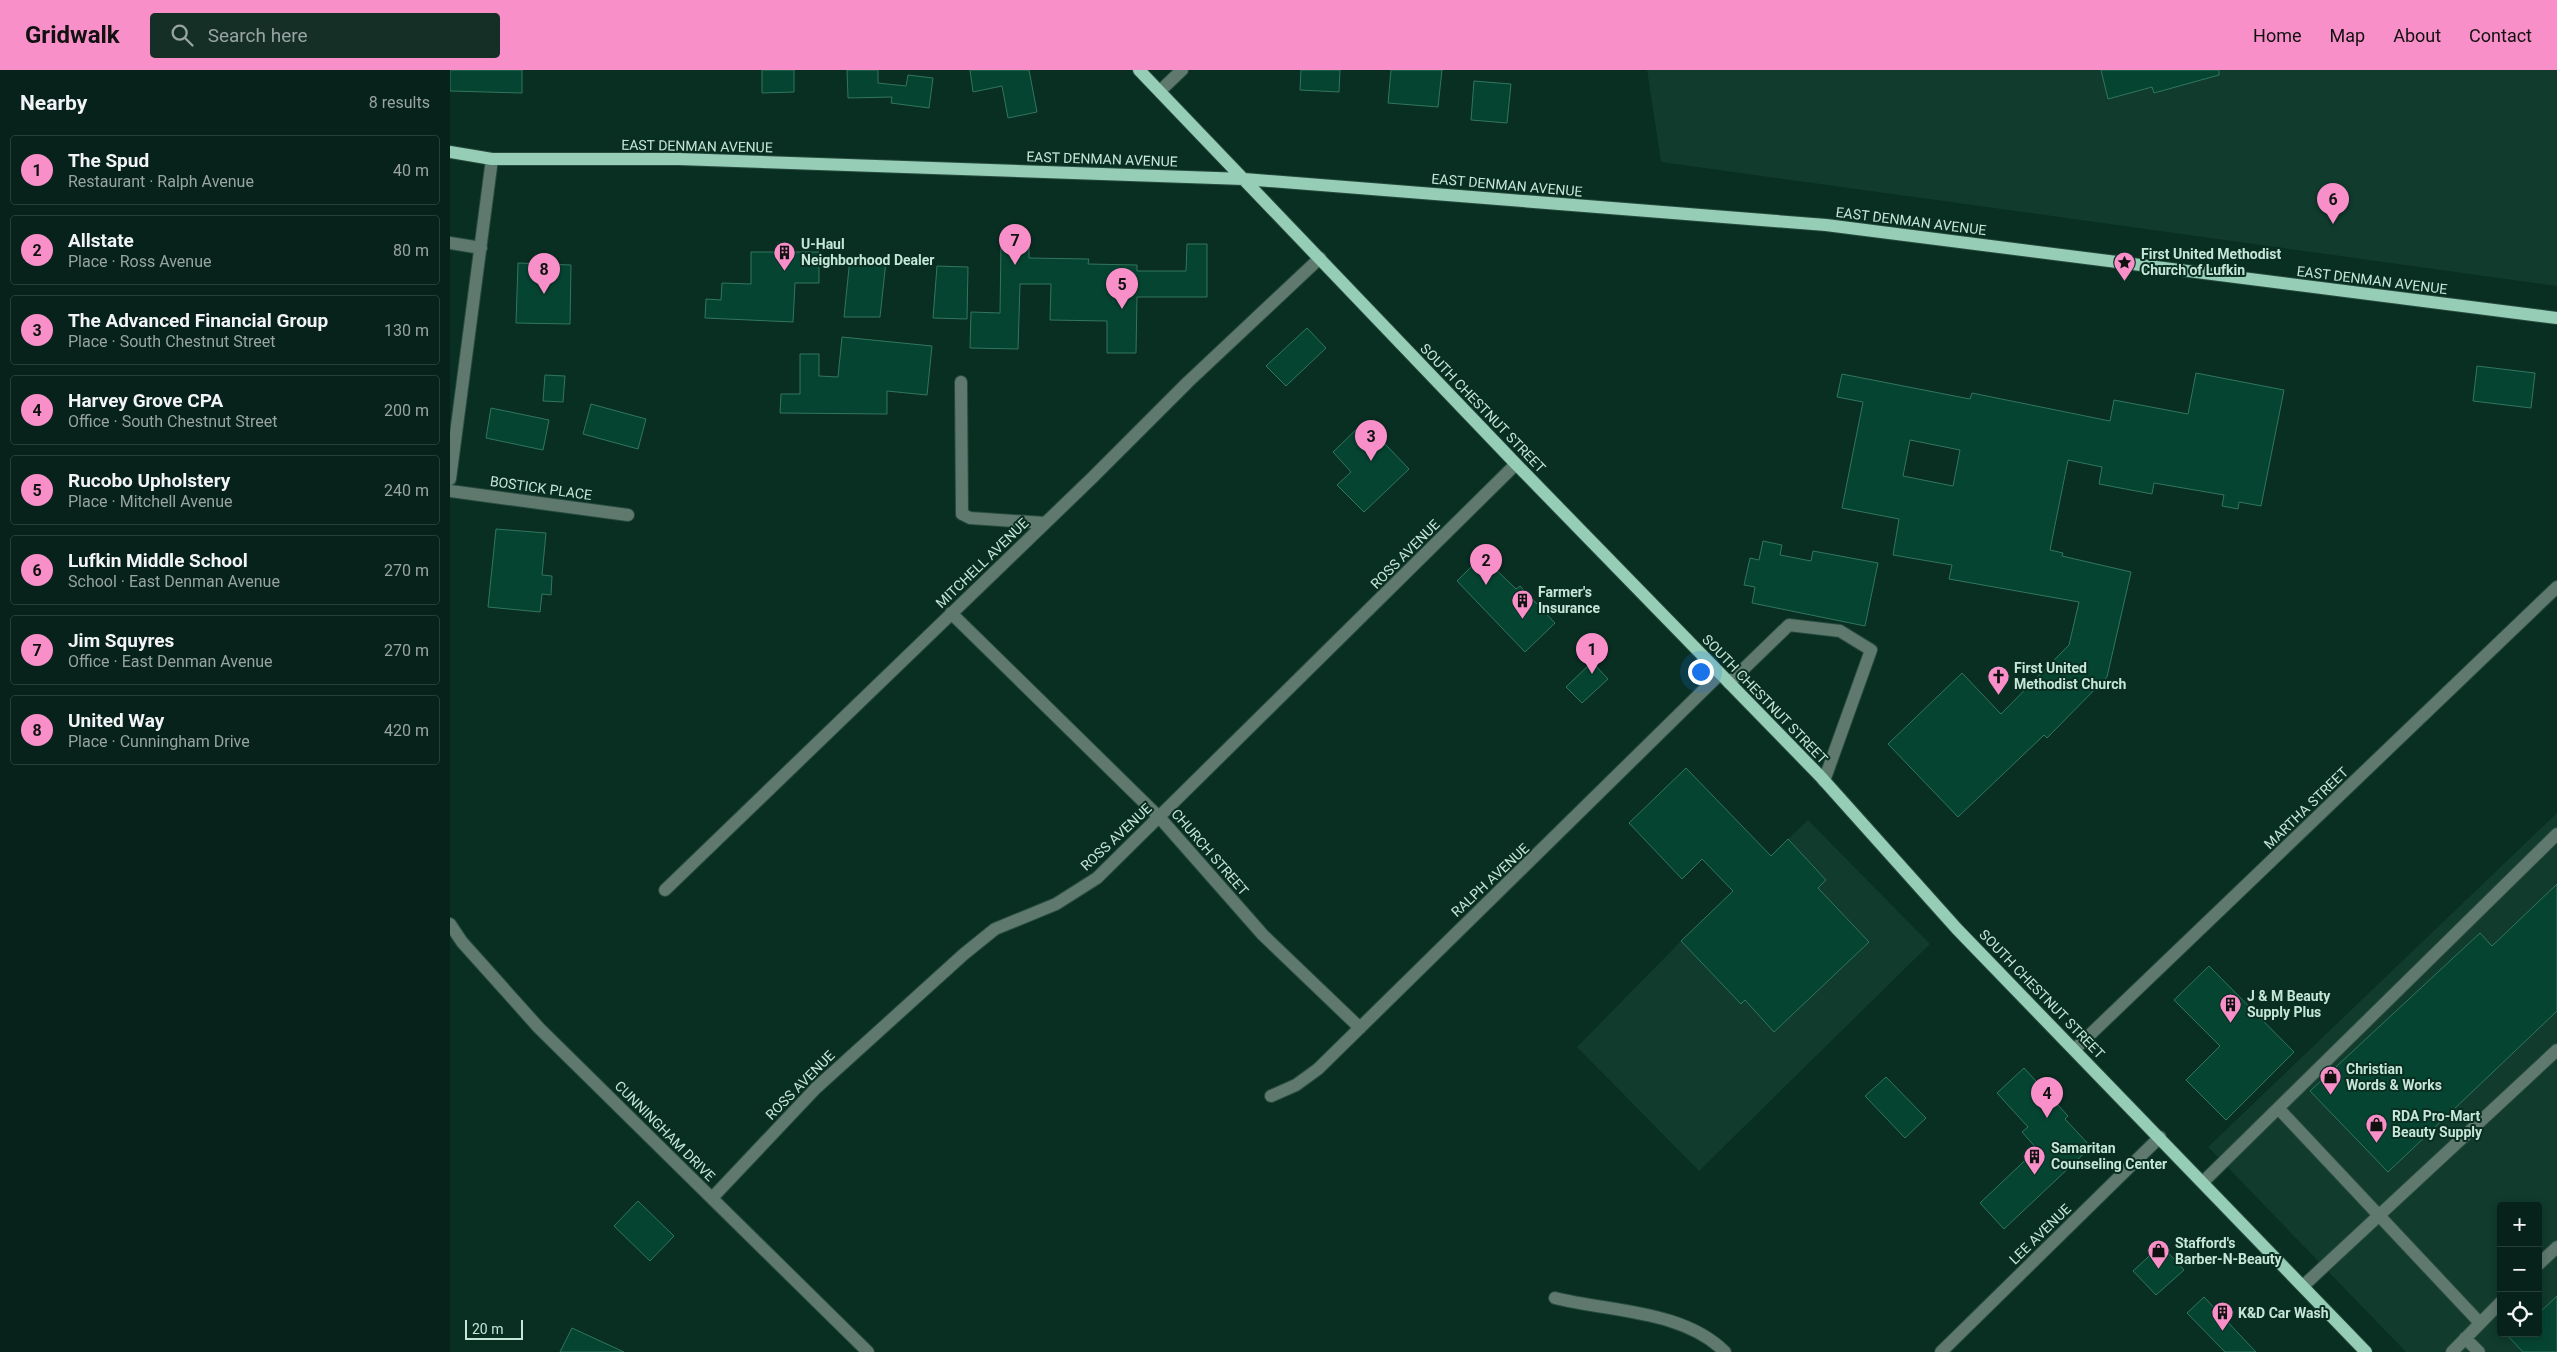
<!DOCTYPE html>
<html lang="en">
<head>
<meta charset="utf-8">
<style>
  body { margin:0; font-family:Roboto,sans-serif; background:#152f27; color:#f1f3f6 }
  .controls { position:absolute; right:15px; bottom:15px; display:grid; overflow:hidden; border-radius:5px; box-shadow:0 2px 8px #0003 }
  .controls button { width:45px; height:45px; display:grid; place-items:center; padding:0; border:0; border-bottom:1px solid #283f39; background:#07221a; color:#f1f3f6; font:25px sans-serif }
  .scale { position:absolute; left:15px; bottom:12px; width:58px; box-sizing:border-box; padding-left:5px; border:2px solid #c6e6d8; border-top:0; font-size:14px; line-height:18px; white-space:nowrap; color:#c6e6d8; -webkit-text-stroke:4px #092e22; paint-order:stroke }
  .you { position:absolute; left:1250px; top:601px; width:18px; height:18px; margin:-12px; border:4px solid #fff; border-radius:50%; background:#1a73e8; box-shadow:0 0 0 8px #1a73e833 }
  .badge { display:grid; place-items:center; width:32px; height:32px; border-radius:50%; background:#f98fc8; color:#111; font-size:16px; font-weight:700 }
  .pin { position:absolute; translate:-50% -41px; filter:drop-shadow(0 1px 2px #0008) }
  .pin::after { content:''; position:absolute; top:26px; width:18px; height:15px; background:inherit; clip-path:polygon(0 0,100% 0,50% 100%) }
  .list { margin:0; padding:0; list-style:none }
  h2 { display:flex; justify-content:space-between; align-items:center; height:65px; margin:0; padding:0 20px; font-size:21px }
  h2 small { font-size:16px; font-weight:400; color:#98a4a2 }
  .list li { display:grid; grid-template-columns:32px 1fr auto; gap:15px; align-items:center; box-sizing:border-box; height:70px; margin:0 10px 10px; padding:0 10px; border:1px solid #283f39; border-radius:5px }
  .list b { display:block; font-size:19px; white-space:nowrap }
  .list p { margin:0; font-size:16px; white-space:nowrap; color:#98a4a2 }
  .list em { font-size:16px; font-style:normal; color:#98a4a2 }
  .icon { flex:none; width:28px; height:28px; fill:none; stroke:currentColor; stroke-width:2; stroke-linecap:round; stroke-linejoin:round }
  .map { position:relative; flex:none; width:2107px; height:1282px; overflow:hidden }
  header { display:flex; align-items:center; gap:30px; box-sizing:border-box; height:70px; padding:0 25px; background:#f98fc8; color:#111 }
  header strong { font-size:24px }
  nav { display:flex; gap:28px; margin-inline-start:auto; font-size:18px }
  .search { width:350px; height:45px; background:#152f27; display:flex; align-items:center; gap:12px; box-sizing:border-box; padding:0 18px; border-radius:5px; color:#98a4a2; font-size:19px }
  main { display:flex }
  aside { flex:1; background:#07221a }
  .map>svg:first-child { display:block }
</style>
</head>
<body>
<header>
<strong>Gridwalk</strong>
<div class="search"><svg class="icon" aria-label="search" viewBox="0 0 24 24"><circle cx="10" cy="10" r="6"/><path d="M15 15l6 6"/></svg>Search here</div>
<nav><a>Home</a><a>Map</a><a>About</a><a>Contact</a></nav>
</header>
<main>
<aside>
<h2>Nearby<small>8 results</small></h2>
<ul class="list">
<li><span class="badge">1</span><div><b>The Spud</b><p>Restaurant · Ralph Avenue</p></div><em>40 m</em></li>
<li><span class="badge">2</span><div><b>Allstate</b><p>Place · Ross Avenue</p></div><em>80 m</em></li>
<li><span class="badge">3</span><div><b>The Advanced Financial Group</b><p>Place · South Chestnut Street</p></div><em>130 m</em></li>
<li><span class="badge">4</span><div><b>Harvey Grove CPA</b><p>Office · South Chestnut Street</p></div><em>200 m</em></li>
<li><span class="badge">5</span><div><b>Rucobo Upholstery</b><p>Place · Mitchell Avenue</p></div><em>240 m</em></li>
<li><span class="badge">6</span><div><b>Lufkin Middle School</b><p>School · East Denman Avenue</p></div><em>270 m</em></li>
<li><span class="badge">7</span><div><b>Jim Squyres</b><p>Office · East Denman Avenue</p></div><em>270 m</em></li>
<li><span class="badge">8</span><div><b>United Way</b><p>Place · Cunningham Drive</p></div><em>420 m</em></li>
</ul>
</aside>
<div class="map">
<svg width="2107" height="1282" viewBox="0 0 2107 1282">
  <rect width="100%" height="100%" fill="#092e22"/>
  <path fill="#103b2d" fill-rule="evenodd" d="M1197 0H2107V216L1211 92Z
    M2107 743V1282H1956L1758 1077ZM2051 1136H2088V1263H2051Z
    M1358 750 1480 874 1249 1101 1127 977 1231 871Z"/>
  <path fill="#064432" stroke="#32765e" fill-rule="evenodd" d="M0 0H72V23L0 21Z
    M312 0H344V22L312 23Z
    M397 0H428V13L456 16 458 5 483 8 479 38 441 33 442 27 398 28Z
    M520 0H579L587 42 558 48 552 16 523 22Z
    M851 0H890L889 22 850 20Z
    M941 0H992L988 37 938 33Z
    M1651 0H1769V5L1704 23 1702 17 1658 29Z
    M1024 11 1061 14 1057 53 1021 50Z
    M737 174H757V227H687L686 283H657V251L600 250 601 214H570L568 279 520 278 521 242 550 243 551 176H579V188L639 189 638 194 687 195V201H736Z
    M301 182H369V213H345L343 252 255 248 256 229 271 230 272 213 301 214Z
    M400 188 436 191 430 247H394Z
    M68 193 121 195 120 254 66 253Z
    M487 196 518 197 517 249 483 248Z
    M857 258 876 278 836 316 816 296Z
    M392 267 482 276 477 325 437 321V344L330 343 331 324H350V284H369V306L388 307Z
    M2027 296 2085 303 2081 338 2023 331Z
    M1746 303 1834 320 1811 436 1789 432 1788 439 1772 436 1774 425 1704 413 1702 424 1649 414 1652 397 1618 390 1600 480 1613 483 1612 486 1681 502 1657 607 1597 668 1594 665 1508 747 1438 674 1512 603 1551 644 1619 575 1629 532 1499 509 1502 495 1443 485 1449 449 1392 438 1413 332 1387 327 1392 304 1520 329 1522 323 1660 351 1664 330 1738 344ZM1460 370 1510 380 1503 416 1453 406Z
    M95 305 115 306 113 332 93 331Z
    M141 334 196 349 188 379 133 364Z
    M41 338 99 350 93 380 36 368Z
    M914 352 959 399 914 442 887 415 901 402 883 382Z
    M46 459 96 463 92 505 102 506 101 525 92 524 90 542 38 537Z
    M1313 471 1332 475 1330 485 1361 491 1363 481 1428 493 1415 556 1302 533 1305 517 1294 515 1300 488 1309 490Z
    M1032 486 1066 519 1070 516 1105 553 1075 582 1007 511Z
    M1142 592 1158 609 1132 633 1116 617Z
    M1236 698 1321 786 1338 769 1376 810 1368 818 1419 872 1324 962 1295 930 1291 934 1231 871 1283 821 1252 789 1232 809 1179 753Z
    M2107 814V941L1938 1102 1860 1021 2030 863 2042 876Z
    M1759 896 1844 982 1776 1050 1736 1010 1770 976 1724 930Z
    M1574 998 1618 1046 1615 1049 1641 1077 1554 1159 1530 1133 1587 1079 1572 1062 1578 1057 1547 1023Z
    M1436 1007 1476 1048 1455 1068 1415 1026Z
    M188 1131 224 1166 200 1191 164 1156Z
    M1711 1175 1734 1200 1706 1225 1683 1201Z
    M2107 1226V1282H2073L2055 1263H2088V1244Z
    M1754 1227 1806 1282H1775L1737 1243Z
    M122 1258 174 1282H110Z"/>
  <g fill="none" stroke-linecap="round" stroke-linejoin="round">
    <defs>
      <path id="minor" d="M710 21 732 0
        M0 173 31 178
        M511 312 512 444 520 448 595 453
        M0 409 42 89
        M0 421 178 445
        M501 543 710 748 813 865 910 958
        M1279 613 1339 555 1390 561 1421 580 1374 711
        M215 820 642 408 738 312 870 188
        M0 854 12 872 89 958 418 1282
        M1625 979 2107 517
        M821 1026 846 1015 868 999 1270 604
        M1828 1038 2030 1253
        M1753 1112 2107 764
        M262 1128 366 1018 514 884 545 859 606 834 647 808 1066 394
        M2088 1195 2107 1177
        M1853 1216 2107 980
        M1105 1228C1161 1242 1233 1240 1275 1282
        M2015 1268 2029 1282
        M1491 1282 1710 1067
        M2002 1282 2051 1232"/>
      <path id="major" d="M689 0 1066 394 1370 706 1507 859 1916 1282
        M0 82 42 89H229L794 109 1376 155 2107 248"/>
    </defs>
    <use href="#minor" stroke="#274b3f" stroke-width="14"/>
    <use href="#major" stroke="#274b3f" stroke-width="14"/>
    <use href="#minor" stroke="#5f796e" stroke-width="12"/>
    <use href="#major" stroke="#95cdb6" stroke-width="12"/>
  </g>
  <defs>
    <symbol id="building-pin" viewBox="-11 -11 22 30"><path d="M0 17L-7.5 6A9.5 9.5 0 1 1 7.5 6Z" fill="#f98fc8" stroke="#092e22"/><path d="M-4-6H4V6H1V3H-1V6H-4ZM-2.5-4.3h1.7v1.8h-1.7ZM.8-4.3h1.7v1.8H.8ZM-2.5-1h1.7V.8h-1.7ZM.8-1h1.7V.8H.8Z" fill="#111"/></symbol>
    <symbol id="sight-pin" viewBox="-11 -11 22 30"><path d="M0 17L-7.5 6A9.5 9.5 0 1 1 7.5 6Z" fill="#f98fc8" stroke="#092e22"/><path d="M0-6L1.8-2.2L6-1.7L2.9 1.2L3.7 5.4L0 3.3L-3.7 5.4L-2.9 1.2L-6-1.7L-1.8-2.2Z" fill="#111"/></symbol>
    <symbol id="church-pin" viewBox="-11 -11 22 30"><path d="M0 17L-7.5 6A9.5 9.5 0 1 1 7.5 6Z" fill="#f98fc8" stroke="#092e22"/><path d="M-1.2-6h2.4v3.5h3.3v2.4h-3.3V6h-2.4V-.1h-3.3v-2.4h3.3Z" fill="#111"/></symbol>
    <symbol id="shop-pin" viewBox="-11 -11 22 30"><path d="M0 17L-7.5 6A9.5 9.5 0 1 1 7.5 6Z" fill="#f98fc8" stroke="#092e22"/><path d="M-5-2.5h2.3a2.7 3.5 0 0 1 5.4 0H5L5.5 6h-11ZM-1.5-2.5h3a1.5 2.3 0 0 0-3 0Z" fill="#111"/></symbol>
  </defs>
  <g fill-rule="evenodd">
    <use href="#building-pin" x="322" y="170" width="25" height="34"/>
    <use href="#sight-pin" x="1662" y="180" width="25" height="34"/>
    <use href="#building-pin" x="1060" y="518" width="25" height="34"/>
    <use href="#church-pin" x="1536" y="594" width="25" height="34"/>
    <use href="#building-pin" x="1768" y="922" width="25" height="34"/>
    <use href="#shop-pin" x="1868" y="994" width="25" height="34"/>
    <use href="#shop-pin" x="1914" y="1042" width="25" height="34"/>
    <use href="#building-pin" x="1572" y="1074" width="25" height="34"/>
    <use href="#shop-pin" x="1696" y="1168" width="25" height="34"/>
    <use href="#building-pin" x="1760" y="1230" width="25" height="34"/>
  </g>
  <g text-anchor="middle" stroke-width="4" stroke-linejoin="round" paint-order="stroke">
    <g font-size="14" fill="#c6e6d8" stroke="#092e22">
      <text transform="translate(247 76) rotate(1)" y="5">EAST DENMAN AVENUE</text>
      <text transform="translate(652 89) rotate(2)" y="5">EAST DENMAN AVENUE</text>
      <text transform="translate(1057 115) rotate(5)" y="5">EAST DENMAN AVENUE</text>
      <text transform="translate(1461 151) rotate(7)" y="5">EAST DENMAN AVENUE</text>
      <text transform="translate(1922 210) rotate(7)" y="5">EAST DENMAN AVENUE</text>
      <text transform="translate(1033 338) rotate(46)" y="5">SOUTH CHESTNUT STREET</text>
      <text transform="translate(91 418) rotate(8)" y="5">BOSTICK PLACE</text>
      <text transform="translate(955 484) rotate(-45)" y="5">ROSS AVENUE</text>
      <text transform="translate(532 493) rotate(-44)" y="5">MITCHELL AVENUE</text>
      <text transform="translate(1315 629) rotate(46)" y="5">SOUTH CHESTNUT STREET</text>
      <text transform="translate(1856 738) rotate(-44)" y="5">MARTHA STREET</text>
      <text transform="translate(666 767) rotate(-43)" y="5">ROSS AVENUE</text>
      <text transform="translate(760 782) rotate(49)" y="5">CHURCH STREET</text>
      <text transform="translate(1040 810) rotate(-43)" y="5">RALPH AVENUE</text>
      <text transform="translate(1592 924) rotate(46)" y="5">SOUTH CHESTNUT STREET</text>
      <text transform="translate(350 1015) rotate(-45)" y="5">ROSS AVENUE</text>
      <text transform="translate(215 1061) rotate(45)" y="5">CUNNINGHAM DRIVE</text>
      <text transform="translate(1590 1164) rotate(-44)" y="5">LEE AVENUE</text>
    </g>
    <g font-size="14" font-weight="bold" fill="#c6e6d8" stroke="#092e22" text-anchor="start">
      <text x="351" y="179">U-Haul<tspan x="351" dy="16">Neighborhood Dealer</tspan></text>
      <text x="1691" y="189">First United Methodist<tspan x="1691" dy="16">Church of Lufkin</tspan></text>
      <text x="1088" y="527">Farmer's<tspan x="1088" dy="16">Insurance</tspan></text>
      <text x="1564" y="603">First United<tspan x="1564" dy="16">Methodist Church</tspan></text>
      <text x="1797" y="931">J &amp; M Beauty<tspan x="1797" dy="16">Supply Plus</tspan></text>
      <text x="1896" y="1004">Christian<tspan x="1896" dy="16">Words &amp; Works</tspan></text>
      <text x="1942" y="1051">RDA Pro-Mart<tspan x="1942" dy="16">Beauty Supply</tspan></text>
      <text x="1601" y="1083">Samaritan<tspan x="1601" dy="16">Counseling Center</tspan></text>
      <text x="1725" y="1178">Stafford's<tspan x="1725" dy="16">Barber-N-Beauty</tspan></text>
      <text x="1788" y="1248">K&amp;D Car Wash</text>
    </g>
  </g>
</svg>
<div class="controls">
<button>+</button>
<button>−</button>
<button><svg class="icon" aria-label="locate" viewBox="0 0 24 24"><circle cx="12" cy="12" r="6"/><path d="M12 2v4M12 18v4M2 12h4M18 12h4"/></svg></button>
</div>
<div class="scale">20 m</div>
<div class="you"></div>
<div class="pin badge" style="left:1142px;top:604px">1</div>
<div class="pin badge" style="left:1036px;top:515px">2</div>
<div class="pin badge" style="left:921px;top:391px">3</div>
<div class="pin badge" style="left:1597px;top:1048px">4</div>
<div class="pin badge" style="left:672px;top:239px">5</div>
<div class="pin badge" style="left:1883px;top:154px">6</div>
<div class="pin badge" style="left:565px;top:195px">7</div>
<div class="pin badge" style="left:94px;top:224px">8</div>
</div>
</main>
</body>
</html>
